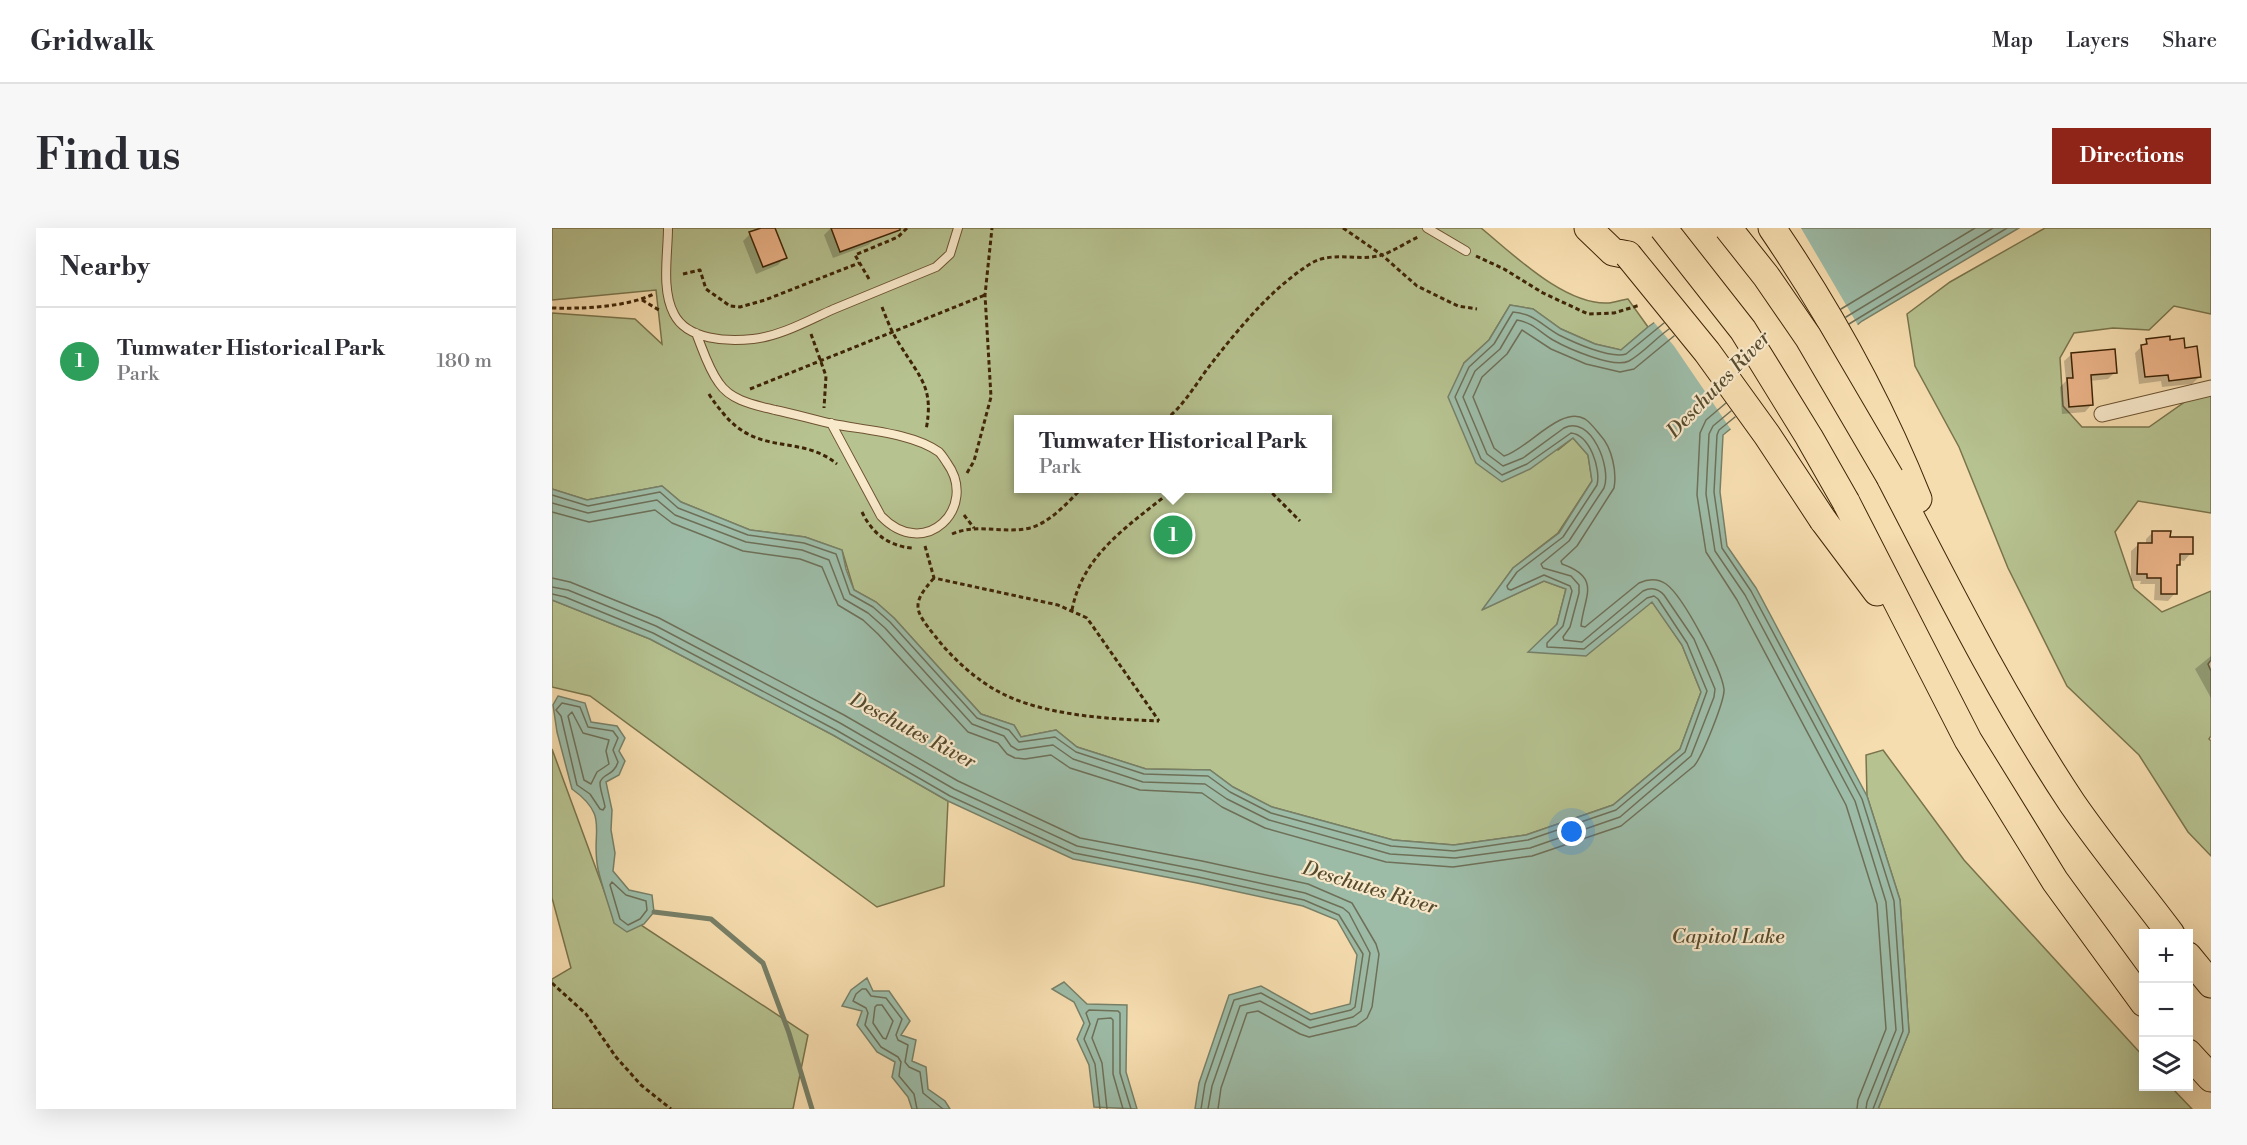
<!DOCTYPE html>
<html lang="en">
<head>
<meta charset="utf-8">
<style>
  body { margin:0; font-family:"Libre Bodoni",serif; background:#f7f7f7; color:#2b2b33 }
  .controls { position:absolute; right:18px; bottom:18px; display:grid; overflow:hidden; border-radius:0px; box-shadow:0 6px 24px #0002 }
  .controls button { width:54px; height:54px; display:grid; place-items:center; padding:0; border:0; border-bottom:2px solid #e1e1e2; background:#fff; color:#2b2b33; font:30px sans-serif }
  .you { position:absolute; left:1020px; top:604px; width:21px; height:21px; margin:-15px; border:4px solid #fff; border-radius:50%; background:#1a73e8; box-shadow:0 0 0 9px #1a73e833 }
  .badge { display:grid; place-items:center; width:39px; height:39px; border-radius:50%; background:#8f2418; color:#fff; font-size:20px; font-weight:700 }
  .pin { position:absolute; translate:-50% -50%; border:3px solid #fff; box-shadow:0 2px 6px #0006 }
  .popup { position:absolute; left:462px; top:187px; width:318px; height:78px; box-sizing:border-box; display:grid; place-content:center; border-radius:0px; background:#fff; filter:drop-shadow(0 2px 4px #0005); font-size:20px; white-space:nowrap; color:#7c7c81 }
  .popup b { font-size:22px; color:#2b2b33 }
  .popup::after { content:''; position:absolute; left:50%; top:100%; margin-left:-12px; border:12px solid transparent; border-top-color:#fff }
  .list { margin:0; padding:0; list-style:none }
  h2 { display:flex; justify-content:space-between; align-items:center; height:78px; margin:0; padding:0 24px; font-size:26px }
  h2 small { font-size:20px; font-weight:400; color:#7c7c81 }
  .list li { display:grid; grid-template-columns:39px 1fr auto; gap:18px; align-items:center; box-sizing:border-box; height:108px; padding:0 24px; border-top:2px solid #e1e1e2 }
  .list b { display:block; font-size:22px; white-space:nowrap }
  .list p { margin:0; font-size:20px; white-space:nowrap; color:#7c7c81 }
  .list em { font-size:20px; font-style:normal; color:#7c7c81 }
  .icon { flex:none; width:33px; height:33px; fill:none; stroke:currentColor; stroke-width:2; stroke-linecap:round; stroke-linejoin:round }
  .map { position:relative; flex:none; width:1659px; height:881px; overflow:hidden; border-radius:0px }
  header { display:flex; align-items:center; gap:36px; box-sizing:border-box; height:84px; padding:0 30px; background:#fff; border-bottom:2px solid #e1e1e2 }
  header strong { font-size:28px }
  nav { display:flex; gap:33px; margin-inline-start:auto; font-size:21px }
  .intro { display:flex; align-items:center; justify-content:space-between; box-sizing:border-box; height:144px; padding:0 36px }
  h1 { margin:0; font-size:42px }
  .button { padding:15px 27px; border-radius:0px; background:#8f2418; color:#fff; font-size:21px; font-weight:700 }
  main { display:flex; gap:36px; padding:0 36px }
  aside { flex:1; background:#fff; border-radius:0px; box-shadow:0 6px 24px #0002 }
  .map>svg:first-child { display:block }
</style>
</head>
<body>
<header>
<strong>Gridwalk</strong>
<nav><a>Map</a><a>Layers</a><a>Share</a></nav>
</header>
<div class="intro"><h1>Find us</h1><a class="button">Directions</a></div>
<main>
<aside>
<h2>Nearby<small></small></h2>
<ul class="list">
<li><span class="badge" style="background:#2e9e5b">1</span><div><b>Tumwater Historical Park</b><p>Park</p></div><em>180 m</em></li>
</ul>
</aside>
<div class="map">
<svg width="1659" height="881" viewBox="0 0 1659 881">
  <rect width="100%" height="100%" fill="#f6ddaf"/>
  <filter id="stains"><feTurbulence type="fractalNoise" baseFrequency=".00333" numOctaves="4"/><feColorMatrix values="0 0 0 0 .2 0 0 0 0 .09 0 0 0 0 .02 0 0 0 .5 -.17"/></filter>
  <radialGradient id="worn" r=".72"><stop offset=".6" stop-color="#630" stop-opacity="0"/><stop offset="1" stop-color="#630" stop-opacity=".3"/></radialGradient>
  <path fill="#b6c290" stroke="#7a744c" stroke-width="1.5" fill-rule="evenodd" d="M0 0H929C961 26 1013 78 1057 75 1063 74 1070 72 1076 71L1096 99 1069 122 1043 116 1009 101 981 81 958 77 937 112 912 135 1006 222 1021 210 1036 227 1040 253 1006 305 961 340 931 381 992 353 1014 361 1005 396 1100 373 1130 417 1149 464 1128 521 1061 577 974 607 902 617 841 612 720 579 681 559 658 542 594 541 525 519 504 502 469 509 462 497 429 486 342 390 324 374 302 362 290 322 253 309 198 302 129 274 110 258 35 272 0 261V85L83 91 110 116 104 62 0 72ZM466 192H776V260H466Z
    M1493 0H1659V86L1622 78 1597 102 1561 100 1522 105 1508 130 1511 178 1530 199H1597L1647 164 1659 162V285L1586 273 1563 304 1582 360 1610 384 1659 363V432L1656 436 1659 443V508L1657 511 1659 513V628L1636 604 1587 527 1515 458 1456 340 1407 219 1363 138 1355 86 1398 54Z
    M0 372 98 411 281 507 396 573 392 658 325 679 38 468 0 459Z
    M0 521 57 676 256 807 241 881H0V751L19 740 0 670Z
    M1331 522 1412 632 1591 828 1592 858 1619 859 1640 881H1326L1357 804 1348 672 1315 568 1314 527Z"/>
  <path fill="#9dbca8" stroke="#778068" stroke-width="1.5" d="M1233 0H1467L1310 93 1171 207 1168 264 1175 318 1204 360 1315 568 1348 672 1357 804 1326 881H643L647 855 677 767 709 758 759 786 798 776 805 727 785 692 751 678 645 655 521 631 396 573 281 507 98 411 0 372V261L35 272 110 258 129 274 198 302 253 309 290 322 294 341 302 362 324 374 342 390 429 486 462 497 469 509 504 502 525 519 594 541 658 542 681 559 720 579 841 612 902 617 974 607 1061 577 1128 521 1149 464 1130 417 1100 374 1034 428 976 424 1005 396 1014 361 992 353 930 382 961 340 1007 305 1040 253 1036 227 1021 210 978 241 950 254 924 235 896 169 912 135 937 112 958 77 981 81 1009 101 1043 116 1069 122 1096 99Z
    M6 468 33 475 39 494 65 498 73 510 67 523 73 533 67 547 54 554 60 582 59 602 63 625 61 643 77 662 100 667 102 684 92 696 75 704 62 695C57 677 50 659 46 641 38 603 59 589 20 561L5 504 1 477Z
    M315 750 321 763H337L358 793 349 807 364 812 360 833 374 839 376 861 393 873 398 881H360L356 869 340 849 343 834 325 824 305 797 310 783 290 778 299 762Z
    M512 754 535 776 575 777 574 844 585 881 542 879 537 837 525 811 532 795 522 774 500 761Z"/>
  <path fill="#f6ddaf" d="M1228 0H1249L1307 99 1180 203 1122 118 1100 92Z"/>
  <path fill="#0003" d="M213 0H222L233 29 226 37 204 46 191 13 198 6Z
    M279 0H320L324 10 316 17 281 30 272 7Z
    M1595 113H1617L1632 121 1647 149 1640 156 1610 159 1609 153 1587 156 1583 125Z
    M1520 126 1563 144 1556 151 1538 153 1540 176 1533 184 1510 186 1508 159 1514 153 1512 133Z
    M1601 304 1617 311 1639 325 1632 333 1626 332 1624 338 1623 365 1616 373 1602 372 1603 356H1588L1589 353H1579V323L1587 316H1594V311Z
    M1659 428V470L1643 441Z"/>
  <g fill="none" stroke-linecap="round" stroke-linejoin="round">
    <path stroke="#6e7058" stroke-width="1.5" d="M1289 81 1423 0
      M1294 89 1441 0
      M1297 96 1455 0
      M1174 175 1154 192 1148 205 1145 267 1154 324 1185 372 1294 577 1325 676 1334 801 1306 872 1305 881
      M1179 183 1161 198 1157 206 1154 266 1163 323 1193 367 1303 573 1334 674 1344 802 1315 874 1314 881
      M1183 189 1167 202 1165 207 1162 264 1170 320 1199 363 1310 571 1342 673 1351 803 1321 881
      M0 267 36 278 108 264 126 280 196 307 252 315 284 326 298 366 321 379 338 394 425 490 457 502 467 514 503 509 524 524 592 546 656 548 678 564 719 585 839 618 902 623 976 612 1064 582 1133 524 1155 463 1135 415 1106 371 1102 368 1095 370 1032 421 995 419V415L1011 398 1020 363 1018 358 992 347 959 362 956 361 955 358 965 344 1011 309 1045 257C1049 241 1038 207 1019 205L975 236 950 247 929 231 903 169 917 139 942 116 961 84C983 86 989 97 1007 107 1021 114 1058 131 1074 126L1112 95
      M0 275 36 285 105 272 123 287 194 314 250 322 277 332 292 371 316 385 333 400 420 496 452 508 459 518 466 522 501 517 521 531 591 554 653 556 675 571 717 592 838 626 903 630 978 620 1068 589 1139 528 1162 469 1163 461 1142 411 1112 367C1106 360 1099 359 1091 363L1030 414 1012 412 1011 409 1018 399 1027 365V357L1019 348 991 340 989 336 1017 313 1052 260C1060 240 1039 186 1012 200L971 230 951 238 935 226 911 169 923 143 948 121 965 92C980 94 989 105 1001 112 1015 120 1062 141 1077 133 1091 125 1103 111 1117 101
      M0 284 37 294 103 282 120 295 191 323 248 331 270 339 286 377 311 392 326 406 416 504 446 515 455 526 463 530 473 531 499 527 518 540 588 562 650 565 670 579 713 600 834 634 901 639 980 628 1069 598 1142 538C1150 529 1173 472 1172 461 1169 440 1131 368 1114 356 1105 350 1096 351 1087 355L1033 399 1029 398C1032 368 1050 350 1010 336L1009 333 1025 318 1062 260C1065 244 1060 220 1049 208 1044 202 1039 195 1033 191 1009 177 976 221 952 228L942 220 921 169 930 149 955 126 970 102 999 121 1034 136 1068 144 1082 141 1122 108
      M0 350 18 354 107 390 292 487 406 553 528 610 650 633 756 656 800 675 824 716 827 726 820 779 815 790 804 798 757 809 748 806 706 783 695 785 669 860 666 881
      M0 359 16 362 104 398 288 495 402 561 525 618 648 642 753 665 791 680 797 685 818 725 809 783 801 789 758 800 708 773 688 778 660 858 656 881
      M0 366 13 369 101 405 284 502 398 568 522 625 646 649 752 672 787 687 811 726 803 779 799 782 758 792 709 765 682 772 653 856 649 881
      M10 475 28 479 36 499 61 503 66 510 61 522 66 534C62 548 49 546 48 555 48 562 52 572 53 579L51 582 48 581 38 566 25 557 9 488 4 482Z
      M20 484 31 505 57 512 54 523 57 536 45 544 39 556 32 552 16 488Z
      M60 654 74 667 94 673 95 682 88 691 76 697 68 691 58 657Z
      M325 777H330L341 793 334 811 331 810 321 795 323 779Z
      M365 881 362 866 347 848 349 834 346 829 329 819 313 797 316 785 314 780 301 773 304 766 310 761H314L319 768 334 770 350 791 344 807 346 812 356 817 353 834 357 839 368 844 371 865 391 881
      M548 881 543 836 532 811 538 796 534 785 537 782 566 783 568 785V845L579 881
      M555 881 550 835 540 810 546 791 559 790 561 792V846L571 881"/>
    <path stroke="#778068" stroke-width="5" d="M102 684 159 691 211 735 237 805 260 881"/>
  </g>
  <path fill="#ebb388" stroke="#3f2507" stroke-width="1.5" d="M209 0H223L235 30 211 39 197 4Z
    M279 0H348V2L288 24Z
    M1618 108V112L1632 110 1633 120 1645 118 1649 149 1617 153 1616 147 1593 149 1589 117 1595 116 1594 111Z
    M1563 121 1565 145 1539 147 1541 177 1517 179 1515 150H1521L1519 125Z
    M1600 303H1619L1618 309H1641V326H1628V337H1625V366H1609V350H1595V346H1585L1586 315H1600Z"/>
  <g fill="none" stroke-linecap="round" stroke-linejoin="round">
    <defs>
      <path id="service" d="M116 0C116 26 109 62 122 86 135 112 176 114 201 111 229 108 257 92 282 81 316 67 350 53 384 39L398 26 406 0
        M875 0 914 23
        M144 105C151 122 156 140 167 155 179 173 203 177 223 182 243 186 262 192 281 196 312 202 361 205 387 224 390 227 393 232 395 235 427 279 373 334 329 288L279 195"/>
      <path id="minor" d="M1550 186 1659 160"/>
      <path id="motorway" d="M1036 0 1061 24 1076 27
        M1220 0C1278 85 1328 176 1366 271
        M1338 249C1395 359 1451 471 1520 575 1551 620 1586 662 1619 706
        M1294 274 1416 512 1503 653 1592 775
        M1271 292 1325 364
        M1636 728 1659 756
        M1636 825 1659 850"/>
    </defs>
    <use href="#service" stroke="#6d5331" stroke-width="10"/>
    <use href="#minor" stroke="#6d5331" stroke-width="17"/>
    <use href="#motorway" stroke="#3f2507" stroke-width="29"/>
    <path stroke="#3f2507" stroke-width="3" stroke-dasharray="4.5 3" stroke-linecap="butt" d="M791 0 830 27 865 58 906 78 925 81
      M924 28 952 41 991 65 1036 86 1062 85 1088 77
      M131 46 148 42 154 61 178 78 188 79 213 72 307 35
      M317 51 303 27 346 9 355 0
      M90 72 107 82
      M330 79C335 92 340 105 348 117 369 151 382 160 374 202
      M0 80C30 81 75 79 102 66
      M259 106 274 148 272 180
      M198 161 433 67
      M157 166C161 173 166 179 171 185 206 229 249 206 285 236
      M613 192C632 178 645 154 659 136 688 99 719 61 758 36 780 22 806 34 830 27 842 23 855 14 866 9
      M415 245 422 233 439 169 433 67 440 0
      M715 260 748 293
      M310 284C320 305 336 318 360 320
      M412 287 422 300
      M400 306C425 295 452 306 478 300 499 294 515 275 530 260
      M373 318 382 350 506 377 535 390 607 493
      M382 350C359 376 362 382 383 408 400 430 424 452 449 465 494 488 558 491 607 493
      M520 382C531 324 581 295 623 260
      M0 755 34 786 64 829 89 857 119 881"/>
    <use href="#service" stroke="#f9e9cb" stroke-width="8"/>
    <use href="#minor" stroke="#f9e9cb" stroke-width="15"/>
    <use href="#motorway" stroke="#f6ddaf" stroke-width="27"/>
    <defs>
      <path id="motorway-bridge" d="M1111 0 1191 102 1257 209 1294 274
        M1176 0 1214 48 1256 109 1338 249
        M1076 27 1155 124 1215 207 1271 292"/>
    </defs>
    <use href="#motorway-bridge" stroke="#3f2507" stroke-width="29" stroke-linecap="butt"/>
    <use href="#motorway-bridge" stroke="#f6ddaf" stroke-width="27"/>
  </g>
  <g text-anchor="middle" stroke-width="4.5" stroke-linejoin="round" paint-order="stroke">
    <g font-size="20" font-style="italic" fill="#564b2f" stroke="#f9e9cb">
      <text transform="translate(1166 156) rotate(-46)" y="7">Deschutes River</text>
      <text transform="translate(361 502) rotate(28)" y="7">Deschutes River</text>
      <text transform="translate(818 659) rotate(17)" y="7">Deschutes River</text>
      <text x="1176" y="715">Capitol Lake</text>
    </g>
  </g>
  <rect width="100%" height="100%" filter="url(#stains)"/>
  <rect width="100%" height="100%" fill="url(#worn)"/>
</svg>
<div class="controls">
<button>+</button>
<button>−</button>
<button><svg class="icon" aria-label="layers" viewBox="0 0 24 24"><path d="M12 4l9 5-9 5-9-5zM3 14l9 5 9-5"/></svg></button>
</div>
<div class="you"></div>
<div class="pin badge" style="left:621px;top:307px;background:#2e9e5b">1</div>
<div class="popup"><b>Tumwater Historical Park</b>Park</div>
</div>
</main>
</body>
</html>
